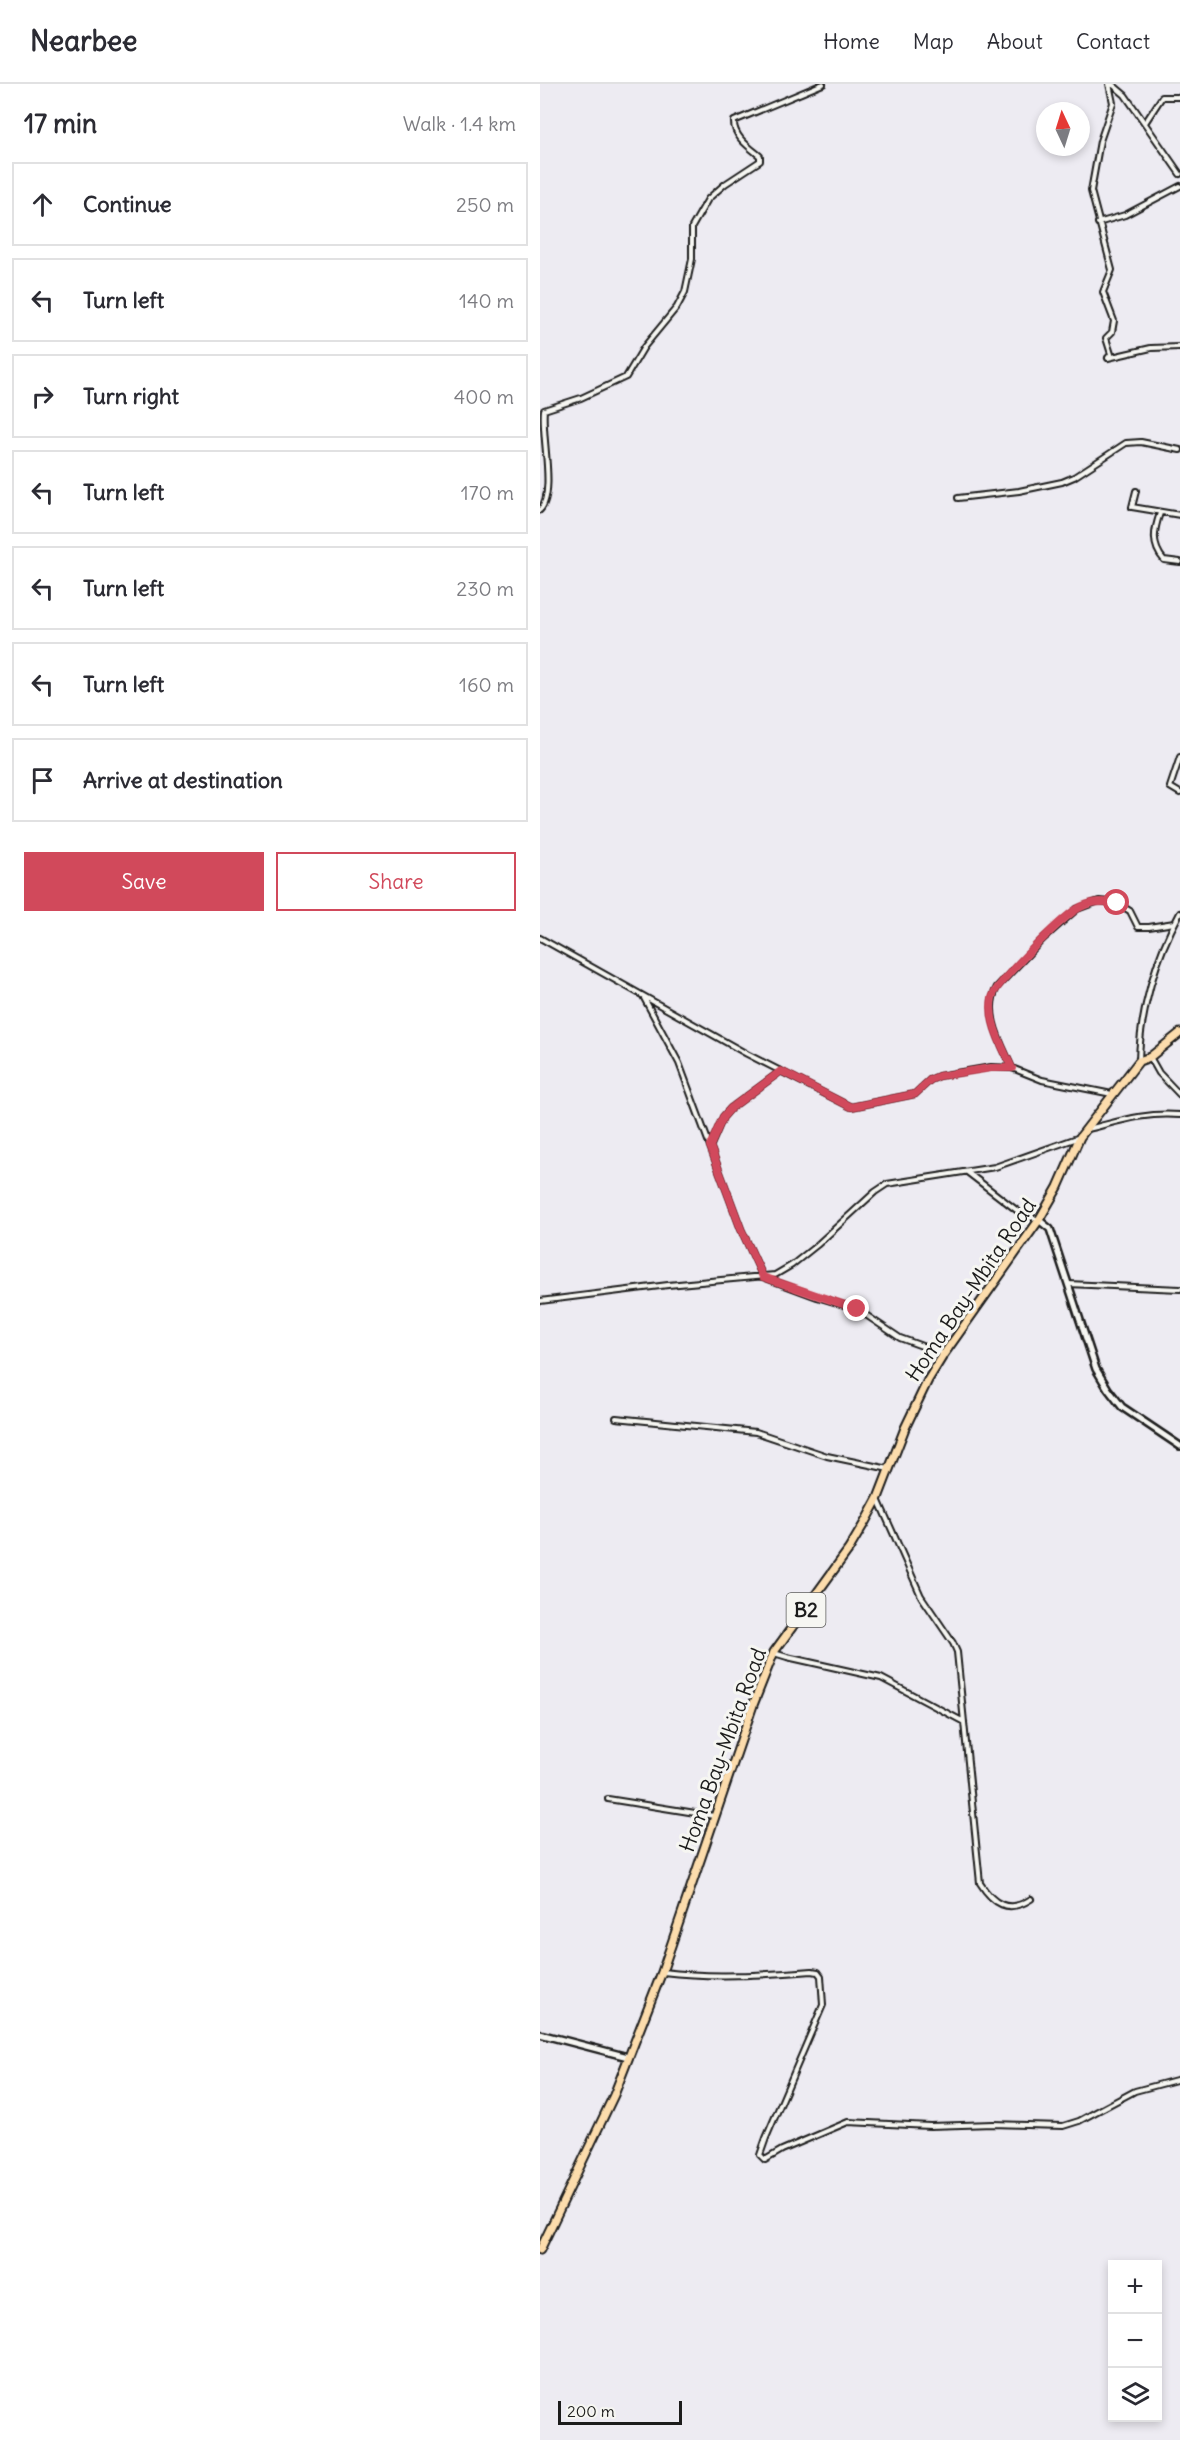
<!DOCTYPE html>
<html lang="en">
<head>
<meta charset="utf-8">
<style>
  body { margin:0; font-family:Delius,sans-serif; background:#f2f2f3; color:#2b2b33 }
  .controls { position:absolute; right:18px; bottom:18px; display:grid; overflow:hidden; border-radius:0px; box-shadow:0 3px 9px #0003 }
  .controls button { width:54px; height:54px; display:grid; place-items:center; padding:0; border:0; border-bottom:2px solid #e1e1e2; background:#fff; color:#2b2b33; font:30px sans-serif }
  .compass { position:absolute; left:496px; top:18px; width:54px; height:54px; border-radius:50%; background:#fff; box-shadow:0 3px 9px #0003; rotate:356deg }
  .scale { position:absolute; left:18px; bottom:15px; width:124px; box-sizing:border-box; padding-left:6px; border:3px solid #1c1c1c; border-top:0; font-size:16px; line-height:21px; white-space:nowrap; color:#1c1c1c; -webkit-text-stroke:4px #f6f6f2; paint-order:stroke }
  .stop { position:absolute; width:18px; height:18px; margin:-14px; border:4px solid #d1495b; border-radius:50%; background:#fff }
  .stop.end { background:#d1495b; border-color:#fff; box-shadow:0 2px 6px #0008 }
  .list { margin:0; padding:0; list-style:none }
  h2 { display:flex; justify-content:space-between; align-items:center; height:78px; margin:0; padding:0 24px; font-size:26px }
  h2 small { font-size:20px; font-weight:400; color:#7c7c81 }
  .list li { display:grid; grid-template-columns:39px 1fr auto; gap:18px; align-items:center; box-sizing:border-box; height:84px; margin:0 12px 12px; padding:0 12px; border:2px solid #e1e1e2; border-radius:0px }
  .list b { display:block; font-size:22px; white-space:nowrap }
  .list em { font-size:20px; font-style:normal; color:#7c7c81 }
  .actions { display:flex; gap:12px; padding:18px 24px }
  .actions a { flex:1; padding:14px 0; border:2px solid #d1495b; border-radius:0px; text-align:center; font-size:21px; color:#d1495b }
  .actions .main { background:#d1495b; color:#fff }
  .icon { flex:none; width:33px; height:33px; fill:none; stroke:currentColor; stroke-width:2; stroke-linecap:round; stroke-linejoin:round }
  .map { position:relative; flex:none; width:640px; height:2356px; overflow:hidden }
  header { display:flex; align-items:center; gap:36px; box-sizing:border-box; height:84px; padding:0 30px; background:#fff; border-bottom:2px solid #e1e1e2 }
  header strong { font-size:28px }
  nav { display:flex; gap:33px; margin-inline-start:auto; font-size:21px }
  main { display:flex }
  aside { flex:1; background:#fff }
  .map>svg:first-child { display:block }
</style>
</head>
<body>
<header>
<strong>Nearbee</strong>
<nav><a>Home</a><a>Map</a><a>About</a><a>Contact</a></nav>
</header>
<main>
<aside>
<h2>17 min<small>Walk · 1.4 km</small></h2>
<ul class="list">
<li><svg class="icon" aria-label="ahead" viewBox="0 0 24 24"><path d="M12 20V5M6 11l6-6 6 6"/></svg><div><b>Continue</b></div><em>250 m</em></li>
<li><svg class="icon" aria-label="left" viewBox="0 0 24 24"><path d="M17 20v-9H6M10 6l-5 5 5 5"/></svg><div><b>Turn left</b></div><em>140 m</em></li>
<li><svg class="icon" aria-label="right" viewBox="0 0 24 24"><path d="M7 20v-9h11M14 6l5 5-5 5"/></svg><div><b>Turn right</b></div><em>400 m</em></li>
<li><svg class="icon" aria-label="left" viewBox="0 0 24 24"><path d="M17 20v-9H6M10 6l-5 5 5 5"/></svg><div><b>Turn left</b></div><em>170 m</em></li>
<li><svg class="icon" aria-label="left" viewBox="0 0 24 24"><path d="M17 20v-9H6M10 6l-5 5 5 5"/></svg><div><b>Turn left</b></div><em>230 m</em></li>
<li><svg class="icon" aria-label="left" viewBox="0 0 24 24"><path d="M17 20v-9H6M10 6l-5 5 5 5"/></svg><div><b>Turn left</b></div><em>160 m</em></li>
<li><svg class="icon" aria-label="arrive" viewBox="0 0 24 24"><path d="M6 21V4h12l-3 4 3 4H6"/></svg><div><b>Arrive at destination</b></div></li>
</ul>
<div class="actions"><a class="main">Save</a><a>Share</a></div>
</aside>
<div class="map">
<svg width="640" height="2356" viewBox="0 0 640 2356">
  <rect width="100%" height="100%" fill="#edebf2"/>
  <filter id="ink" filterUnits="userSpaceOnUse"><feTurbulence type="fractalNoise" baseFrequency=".0167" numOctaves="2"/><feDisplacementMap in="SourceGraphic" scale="12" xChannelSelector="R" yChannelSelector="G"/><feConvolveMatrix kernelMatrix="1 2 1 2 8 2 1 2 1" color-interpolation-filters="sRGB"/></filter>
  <g filter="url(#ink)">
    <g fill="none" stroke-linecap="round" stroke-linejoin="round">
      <defs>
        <path id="street" d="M572 0 585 11 640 90
          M605 39 622 13H640
          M558 139 585 131 640 102
          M568 274 571 270 566 254 572 248 574 237 563 208 572 186 551 107 560 57 573 19 569 0
          M568 274 611 264 640 263
          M596 407 592 423 640 431
          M418 414 479 407 522 398 534 393 586 359 601 358 640 366
          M0 426C16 409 1 351 4 326L41 314 86 293 104 263 137 223 145 208 152 175V143L168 115 185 100 220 77V72C209 63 193 52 194 37L283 0
          M620 429C614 446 611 461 624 476L640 478
          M640 673 630 703 640 709
          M0 854 207 970 311 1023 375 1010 390 996 399 992 451 983 472 984 502 996 572 1010
          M104 914 139 979 201 1145 223 1193 277 1213 317 1225 360 1254 404 1270
          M610 973 619 989 640 1011
          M599 977C600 926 616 873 640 829
          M472 984C461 959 443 929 457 903L503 855 537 825 559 817 577 819 590 827 598 843H609L634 839
          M548 1045C580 1037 606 1028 640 1031
          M171 1061 183 1033 191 1024 241 987
          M427 1088 479 1128 499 1136
          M528 1200 640 1205
          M0 1217 128 1201 235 1191 252 1181 277 1161 335 1108 347 1100 455 1083 540 1053
          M76 1334 216 1348 287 1372 349 1385
          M338 1415 381 1512 413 1559 417 1568 440 1799C453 1820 468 1830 491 1815
          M234 1569 247 1573 341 1594 424 1638
          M68 1715 174 1732
          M123 1888C172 1894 223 1891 272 1887L278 1888 281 1892 283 1921 226 2054 220 2071 225 2076 242 2066 308 2038 390 2042 453 2040 523 2042 539 2037 595 2007 640 1995"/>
        <path id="secondary" d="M499 1136 510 1145 556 1285 568 1305 582 1323 640 1362
          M0 1950 88 1973"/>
        <path id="highway" d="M0 2166 74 2011 122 1888 213 1621 234 1568 309 1465 325 1438 338 1414 365 1344 388 1296 404 1270 499 1136 518 1103 540 1053 599 977 610 973 640 949"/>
      </defs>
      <use href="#street" stroke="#1c1c1c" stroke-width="8"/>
      <use href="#secondary" stroke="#1c1c1c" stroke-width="10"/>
      <use href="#highway" stroke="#1c1c1c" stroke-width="11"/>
      <use href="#street" stroke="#f6f6f2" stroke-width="4"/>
      <use href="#secondary" stroke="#f6f6f2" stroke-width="5"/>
      <use href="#highway" stroke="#fcdcac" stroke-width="7"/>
    </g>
  </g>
  <g fill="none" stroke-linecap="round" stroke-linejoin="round" filter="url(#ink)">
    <path stroke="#d1495b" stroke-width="8" d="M317 1225 223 1193 201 1145 170 1062 183 1033 191 1024 241 987 311 1023 375 1010 390 996 399 992 451 984H472C463 964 447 937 452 914 455 899 522 834 537 825 550 817 563 817 577 819"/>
  </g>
  <g text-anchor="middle" stroke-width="6" stroke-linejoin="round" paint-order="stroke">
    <rect fill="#f6f6f2" stroke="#5d5d5c" stroke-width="1.5" x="246.5" y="1509" width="39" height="34" rx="4.5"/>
    <g font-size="20" font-weight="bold" fill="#1c1c1c">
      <text x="266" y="1533">B2</text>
    </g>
    <g font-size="21" fill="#1c1c1c" stroke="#f6f6f2">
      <text transform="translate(431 1206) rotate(-56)" y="7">Homa Bay-Mbita Road</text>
      <text transform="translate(183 1666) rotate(-70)" y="7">Homa Bay-Mbita Road</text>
    </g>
  </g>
</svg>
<div class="controls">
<button>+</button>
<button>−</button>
<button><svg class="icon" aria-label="layers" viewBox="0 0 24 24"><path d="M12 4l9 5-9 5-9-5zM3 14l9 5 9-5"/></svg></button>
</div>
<svg class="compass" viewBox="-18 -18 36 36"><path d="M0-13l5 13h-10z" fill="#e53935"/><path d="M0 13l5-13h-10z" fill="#7c7c81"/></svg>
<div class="scale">200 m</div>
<div class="stop" style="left:577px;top:819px"></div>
<div class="stop end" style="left:317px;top:1225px"></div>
</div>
</main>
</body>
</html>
